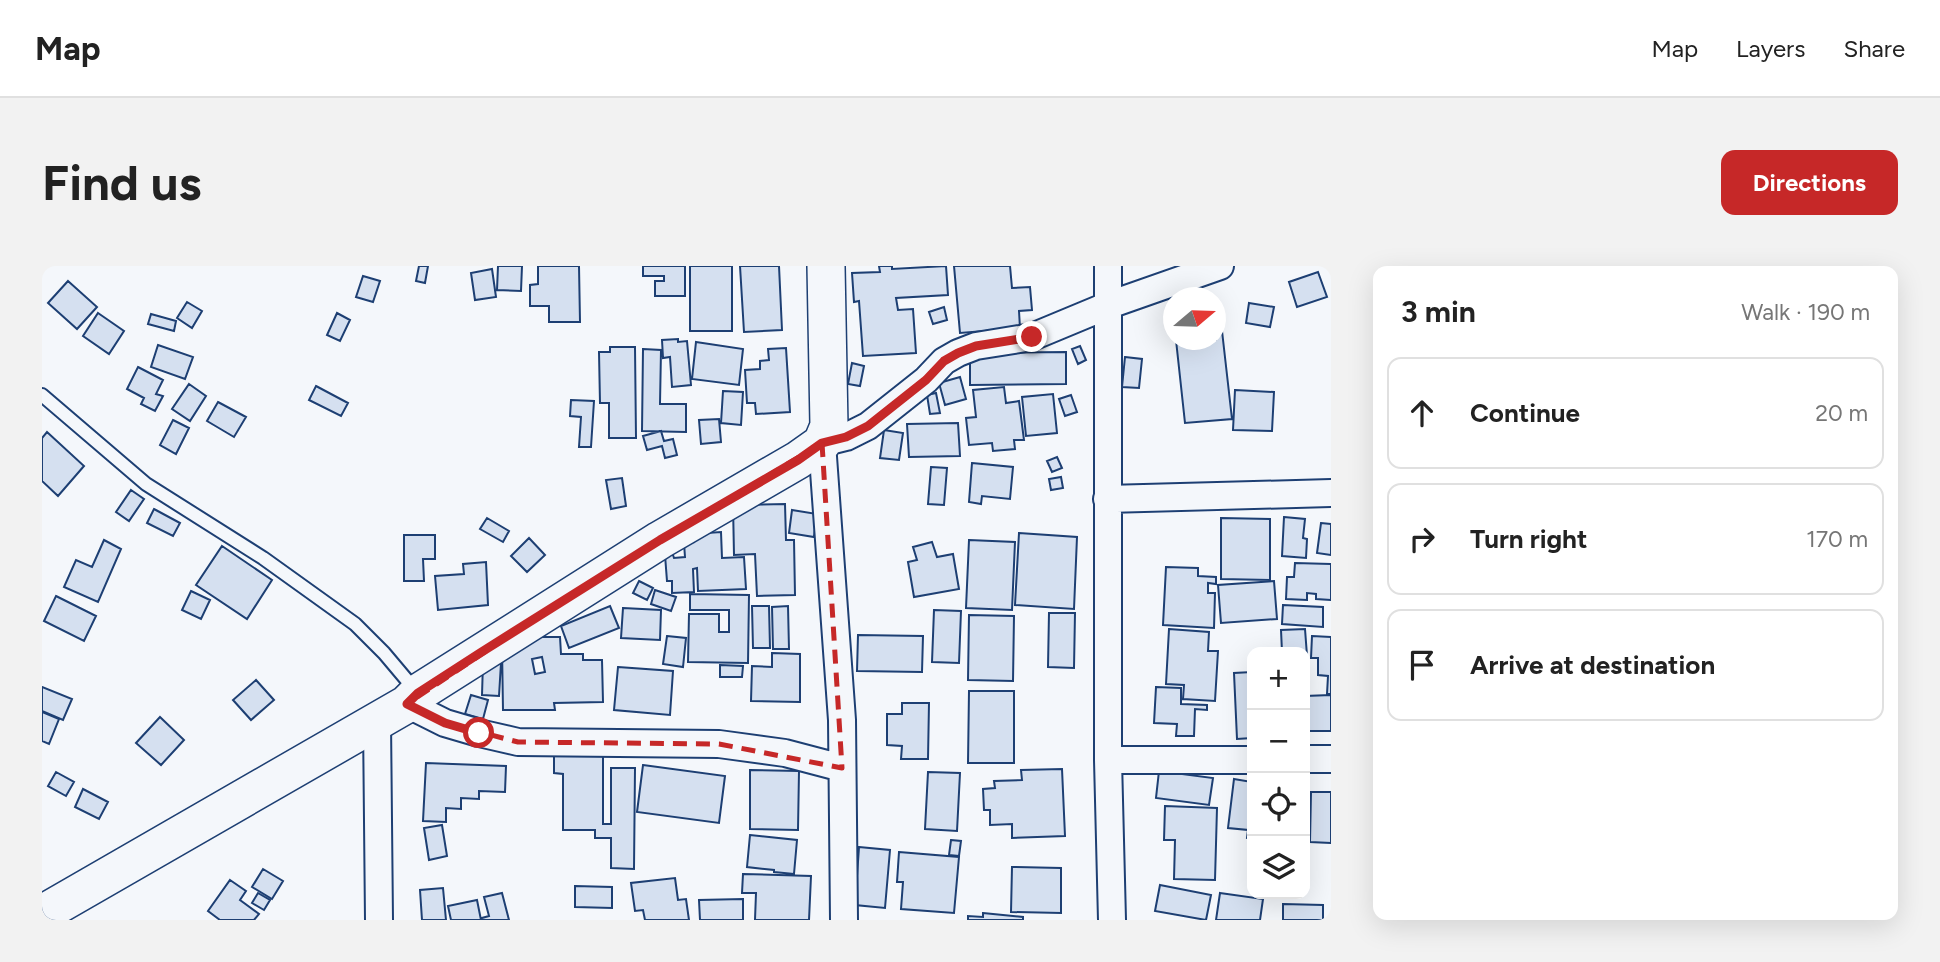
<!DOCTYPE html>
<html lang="en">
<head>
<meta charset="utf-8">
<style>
  body { margin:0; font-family:Figtree,sans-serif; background:#f2f2f2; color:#222 }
  .controls { position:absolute; right:21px; bottom:21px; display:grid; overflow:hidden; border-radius:14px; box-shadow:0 7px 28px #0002 }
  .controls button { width:63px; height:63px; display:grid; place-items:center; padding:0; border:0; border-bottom:2px solid #e0e0e0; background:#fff; color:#222; font:35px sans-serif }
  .compass { position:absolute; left:1121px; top:21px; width:63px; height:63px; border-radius:50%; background:#fff; box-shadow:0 7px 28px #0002; rotate:71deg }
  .stop { position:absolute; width:21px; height:21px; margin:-16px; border:5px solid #c62828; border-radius:50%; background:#fff }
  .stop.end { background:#c62828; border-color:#fff; box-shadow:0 2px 7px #0008 }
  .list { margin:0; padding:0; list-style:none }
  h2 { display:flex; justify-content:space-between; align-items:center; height:91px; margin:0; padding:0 28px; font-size:30px }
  h2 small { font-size:23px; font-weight:400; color:#767676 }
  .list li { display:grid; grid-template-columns:46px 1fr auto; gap:21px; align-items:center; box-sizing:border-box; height:112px; margin:0 14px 14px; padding:0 14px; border:2px solid #e0e0e0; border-radius:14px }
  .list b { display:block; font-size:26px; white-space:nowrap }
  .list em { font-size:23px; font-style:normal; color:#767676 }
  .icon { flex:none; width:38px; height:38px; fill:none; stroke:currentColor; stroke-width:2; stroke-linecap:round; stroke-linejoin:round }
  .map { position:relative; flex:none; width:1289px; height:654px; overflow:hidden; border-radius:14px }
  header { display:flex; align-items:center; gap:42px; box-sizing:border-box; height:98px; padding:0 35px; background:#fff; border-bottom:2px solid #e0e0e0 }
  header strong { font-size:33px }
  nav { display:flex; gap:38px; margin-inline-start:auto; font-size:24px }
  .intro { display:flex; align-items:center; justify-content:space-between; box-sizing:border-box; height:168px; padding:0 42px }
  h1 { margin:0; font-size:49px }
  .button { padding:18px 32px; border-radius:14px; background:#c62828; color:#fff; font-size:24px; font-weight:700 }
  main { display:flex; gap:42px; padding:0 42px }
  aside { flex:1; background:#fff; border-radius:14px; box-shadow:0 7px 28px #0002 }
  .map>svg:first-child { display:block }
</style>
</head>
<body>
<header>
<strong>Map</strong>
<nav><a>Map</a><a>Layers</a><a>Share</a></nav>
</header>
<div class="intro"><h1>Find us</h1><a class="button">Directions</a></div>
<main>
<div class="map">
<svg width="1289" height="654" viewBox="0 0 1289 654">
  <rect width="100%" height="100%" fill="#f4f7fb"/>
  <path fill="#d5e0f0" stroke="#1d3f73" stroke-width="2" fill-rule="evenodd" d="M377 0H386L383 17 374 15Z
    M456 0H480L479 25 455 24Z
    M496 0H537L538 56H507V40H488V19L496 18Z
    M601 0H643V30H613V15H622V10H601Z
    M648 0H690V65H648Z
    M698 0H737L740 64 702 66Z
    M837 0H850V3L904 0 906 29 854 32 856 44 871 43 874 87 821 90 817 35 812 36 810 7 838 6Z
    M912 0H968L970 22 988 21 990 44 977 45 978 62 918 67Z
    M450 3 454 31 433 34 429 7Z
    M1276 6 1285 31 1255 41 1247 16Z
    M321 10 338 15 331 36 314 31Z
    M26 15 55 41 35 63 6 37Z
    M145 36 160 45 150 62 135 52Z
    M1207 37 1232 41 1228 61 1204 57Z
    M902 41 905 54 891 58 887 46Z
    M56 47 82 65 67 88 41 70Z
    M295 47 308 54 298 75 285 69Z
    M109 48 134 55 132 65 106 58Z
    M1179 56 1190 153 1143 157 1134 74H1174V57Z
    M636 73V76L645 75 649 119 630 121 628 91 621 92 620 74Z
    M654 76 701 83 697 119 650 113Z
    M116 79 151 91 143 113 109 101Z
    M1038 80 1044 94 1036 98 1030 83Z
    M568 81H593L594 172H567V137H558L557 86H568Z
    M744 82 748 146 714 148 713 137H705L703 104 718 103V95L727 94 726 83Z
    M601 83 619 84 618 138H644V166L600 165Z
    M1024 86V118L928 119V87Z
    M1083 91 1100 93 1097 122 1080 121Z
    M810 97 822 100 818 120 806 118Z
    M96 101 121 114 114 128 121 130 113 145 99 138 102 132 85 123Z
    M918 111 924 133 903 139 897 117Z
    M147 118 164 130 148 155 130 143Z
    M274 120 306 137 299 150 267 134Z
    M962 121 964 137 977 135 982 174H972L973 183 951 185 950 177 927 179 924 152 934 151 931 124Z
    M1193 124 1232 126 1230 165 1191 164Z
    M681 125 701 126 699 159 679 157Z
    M894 127 898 147 888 148 885 129Z
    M1011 128 1015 167 984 170 980 131Z
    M1029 129 1035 146 1023 150 1017 133Z
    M529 134 552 135 549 181H537L539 151 528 150Z
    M176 136 204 151 192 171 165 155Z
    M677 153 679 176 659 178 657 154Z
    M131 154 147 162 134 188 118 179Z
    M916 157 918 190 867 191 865 158Z
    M842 164 861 167 857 194 838 192Z
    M619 165 622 175 631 173 635 189 623 192 620 180 605 184 601 170Z
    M5 166 42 200 16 230 0 215V172Z
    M1015 191 1020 202 1010 206 1005 195Z
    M930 197 971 201 968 233 940 230 939 238 927 236Z
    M889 201 905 202 902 239 886 238Z
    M1019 211 1021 222 1009 224 1007 213Z
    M580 212 584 240 569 243 564 214Z
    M89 224 102 233 87 255 74 246Z
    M743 238 744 274H752L753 329 715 330 713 288 692 289 691 239Z
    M112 243 138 257 131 270 105 257Z
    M750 244 775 248 772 271 747 267Z
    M1242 251 1263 253 1261 272 1265 273 1264 292 1240 290Z
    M445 252 467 265 461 276 438 263Z
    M1179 252 1228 253V314L1179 313Z
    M1279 257 1289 258V289L1275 287Z
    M651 262 665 267 679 266 680 292 702 291 704 323 656 325 655 302 651 303 652 326 630 327V315H625L623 289H631L632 292 643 291 642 277 652 276Z
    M977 267 1035 271 1032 343 973 339Z
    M362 269H393V293H381L382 315H362Z
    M487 272 503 289 485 306 469 290Z
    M62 274 79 283 56 336 22 321 34 294 50 301Z
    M927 274 973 276 970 344 924 342Z
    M890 276 895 291 911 288 917 323 872 331 866 296 875 294 871 281Z
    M180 280 230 314 205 353 154 319Z
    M444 296 446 339 396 344 393 310 422 308 421 298Z
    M1253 297 1289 298V334L1274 333V328L1265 327V334L1244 333 1245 311H1252Z
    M1124 301 1156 302V310L1174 311V318L1166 317V327H1173L1172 362 1121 359Z
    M597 315 611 322 605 334 591 327Z
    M1232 315 1235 353 1179 357 1176 319Z
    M613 324 634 331 629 345 609 338Z
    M149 325 168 334 159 353 140 344Z
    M648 328 707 329 706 397 646 396 647 348H677V366H687V344H648Z
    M14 330 54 350 42 375 2 355Z
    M1241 339 1281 341V361L1240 358Z
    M568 340 577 362 527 382 519 360Z
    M710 340H727L728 382H711Z
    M746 340 747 383H731L730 341Z
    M581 342 619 344 618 374 579 372Z
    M892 344 919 345 917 397 890 396Z
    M1007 347H1033L1032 402 1006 401Z
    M927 349 972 350 971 415 926 414Z
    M1127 363 1167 366 1166 385H1176L1173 435 1141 433 1142 419 1124 418Z
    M1263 363 1266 403H1263V386H1240L1239 364Z
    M816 369 881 370 880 406 815 405Z
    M625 370 644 372 641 401 621 398Z
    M1270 370 1289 371V428H1285L1286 410 1276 409V392H1269Z
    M465 371H518L519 388H541V394H560L561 436 512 437 513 444H461L460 382ZM500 391 503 406 493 408 490 393Z
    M730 387 758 388V436L709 435 710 400 730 401Z
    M441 396 459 397 457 430 440 429Z
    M678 399 701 400 700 411H678Z
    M576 401 631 405 628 449 572 444Z
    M1210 406V472L1195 473 1192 407Z
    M214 414 232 434 209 454 191 434Z
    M0 421 30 433 21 454 0 445Z
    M1114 421 1139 422V438L1165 439V444L1153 443 1152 470H1134L1135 458 1112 457Z
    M927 425H972V497H926Z
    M429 429 446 434 441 453 423 448Z
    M1289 429V465H1263V430Z
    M860 437H887L886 493H859L860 480 845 479V448H860Z
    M0 446 17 453 7 478 0 475Z
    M118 451 142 474 119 499 94 477Z
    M512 487H561V558H569V502H593L592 603 569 602V572H553V564H521V508L512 507Z
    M384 497 464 500 463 526 437 525V533L419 532V543L404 542V556L381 555Z
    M601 499 683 510 677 557 595 546Z
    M1020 503 1023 570 970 572V558L948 559V544H942L941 523 953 522 952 515 980 514 979 504Z
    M708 504 757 505 756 564 708 563Z
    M1117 505 1171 512 1167 539 1114 532Z
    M14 506 32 516 24 530 6 520Z
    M886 506 918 507 915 565 883 563Z
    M1192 513 1210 516V573L1205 572 1206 564 1186 562Z
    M41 523 66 536 57 553 33 541Z
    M1269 526H1289V577L1268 576Z
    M1123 540 1175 542 1173 614 1132 613 1133 574H1122Z
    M400 559 405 590 387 594 382 562Z
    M708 569 755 574 752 608 732 606V604L705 601Z
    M909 574 919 575 917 590 907 589Z
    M817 581 848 584 843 642 813 639Z
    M857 586 917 591 912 647 859 643 861 616H855Z
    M970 601 1019 602V647L969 646Z
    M221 603 241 615 230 633 210 621Z
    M701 608 769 610 767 654H713L714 627H700Z
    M633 612 636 634 644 633 647 654H603L601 644 593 645 589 617Z
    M188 614 204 625 198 634 217 648 212 654H178L166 645Z
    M1118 619 1169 629 1164 654 1113 645Z
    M533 620 570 621V642L533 641Z
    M401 622 404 654H380L378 624Z
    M216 627 228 634 222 644 210 637Z
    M460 627 467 654H441L440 652 447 650 442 631Z
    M1178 627 1221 633 1218 654H1174Z
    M701 633V654H658L657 634Z
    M435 634 439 654H409L406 640Z
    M1241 638 1281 639V654H1241Z
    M941 647 981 651V654H926V650L941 651Z"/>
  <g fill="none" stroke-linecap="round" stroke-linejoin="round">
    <defs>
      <path id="lane" d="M0 129 104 218 221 292 313 358 342 387 374 425"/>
      <path id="street" d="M1066 0V494L1070 654
        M1065 233 1289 227
        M365 438 403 457 437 467 476 476 677 478 743 487 800 502
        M335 455 337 654
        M1263 493H1289
        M1066 494H1210
        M802 654 800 454 780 177 804 171 826 160 884 114 902 95 916 87 934 80 990 71 1067 39 1178 0"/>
      <path id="secondary" d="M0 648 365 438 376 427 618 274 756 194 780 177 787 160 784 0"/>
    </defs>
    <use href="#lane" stroke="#1d3f73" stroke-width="16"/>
    <use href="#street" stroke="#1d3f73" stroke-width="30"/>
    <use href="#secondary" stroke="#1d3f73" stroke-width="40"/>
    <use href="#lane" stroke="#f4f7fb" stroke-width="12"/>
    <use href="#street" stroke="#f4f7fb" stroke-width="26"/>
    <use href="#secondary" stroke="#f4f7fb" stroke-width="37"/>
  </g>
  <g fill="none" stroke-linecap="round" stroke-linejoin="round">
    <path stroke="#c62828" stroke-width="9" d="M437 467 403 457 365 438 376 427 438 387 618 274 756 194 780 177 804 171 826 160 884 114 902 95 916 87 934 80 990 71"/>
  </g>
  <path fill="none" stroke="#c62828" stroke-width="5" stroke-dasharray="14 9" stroke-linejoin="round" d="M780 177 800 502 677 478 476 476 403 457 365 438 513 339Z"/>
</svg>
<div class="controls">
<button>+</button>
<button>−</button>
<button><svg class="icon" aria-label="locate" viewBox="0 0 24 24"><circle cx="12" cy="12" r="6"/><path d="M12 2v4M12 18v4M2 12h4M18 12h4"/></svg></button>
<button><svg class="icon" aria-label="layers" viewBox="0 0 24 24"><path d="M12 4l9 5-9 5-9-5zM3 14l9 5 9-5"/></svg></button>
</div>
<svg class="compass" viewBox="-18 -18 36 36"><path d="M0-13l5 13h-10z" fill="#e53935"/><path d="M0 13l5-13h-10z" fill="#767676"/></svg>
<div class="stop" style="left:437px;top:467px"></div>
<div class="stop end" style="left:990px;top:71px"></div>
</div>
<aside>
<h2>3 min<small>Walk · 190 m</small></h2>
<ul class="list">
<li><svg class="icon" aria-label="ahead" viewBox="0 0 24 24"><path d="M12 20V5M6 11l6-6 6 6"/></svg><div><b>Continue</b></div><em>20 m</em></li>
<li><svg class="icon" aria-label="right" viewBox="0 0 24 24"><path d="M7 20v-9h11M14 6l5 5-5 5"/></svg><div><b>Turn right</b></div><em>170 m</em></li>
<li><svg class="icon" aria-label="arrive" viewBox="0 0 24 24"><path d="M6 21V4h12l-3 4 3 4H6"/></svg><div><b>Arrive at destination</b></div></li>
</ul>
</aside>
</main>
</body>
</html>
